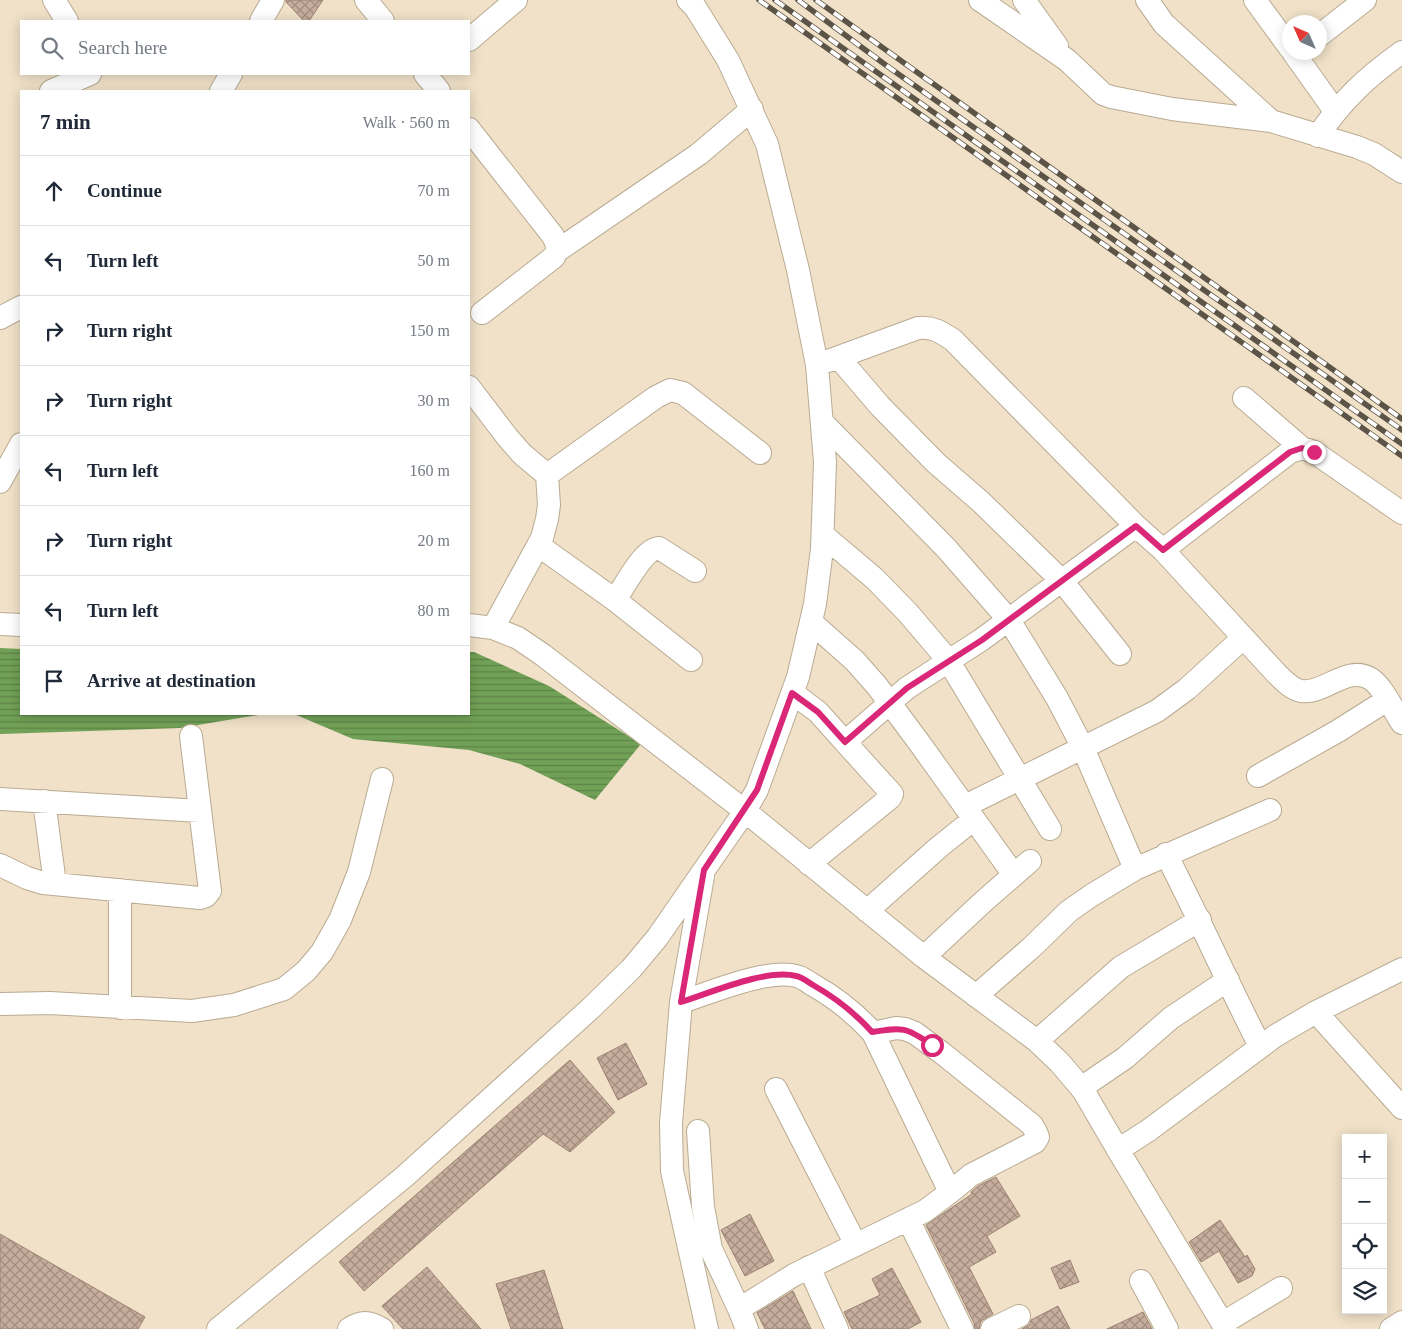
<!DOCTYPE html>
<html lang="en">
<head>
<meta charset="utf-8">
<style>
  body { margin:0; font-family:Georgia,serif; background:#f6f6f7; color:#1f2937 }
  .controls { position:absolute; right:15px; bottom:15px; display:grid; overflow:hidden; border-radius:0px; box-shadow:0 2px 12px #0003 }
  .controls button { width:45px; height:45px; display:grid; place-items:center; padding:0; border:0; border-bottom:1px solid #e0e1e3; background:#fff; color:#1f2937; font:25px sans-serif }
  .compass { position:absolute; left:1282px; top:15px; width:45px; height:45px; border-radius:50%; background:#fff; box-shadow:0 2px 12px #0003; rotate:315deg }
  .stop { position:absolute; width:15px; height:15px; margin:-11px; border:4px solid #db2777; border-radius:50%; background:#fff }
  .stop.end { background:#db2777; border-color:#fff; box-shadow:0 1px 5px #0008 }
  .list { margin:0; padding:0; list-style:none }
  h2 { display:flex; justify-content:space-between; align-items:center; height:65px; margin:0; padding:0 20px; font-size:21px }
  h2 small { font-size:16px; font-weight:400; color:#747a83 }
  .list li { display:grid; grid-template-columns:32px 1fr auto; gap:15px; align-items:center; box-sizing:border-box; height:70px; padding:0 20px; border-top:1px solid #e0e1e3 }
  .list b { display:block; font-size:19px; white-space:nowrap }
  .list em { font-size:16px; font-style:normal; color:#747a83 }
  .icon { flex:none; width:28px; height:28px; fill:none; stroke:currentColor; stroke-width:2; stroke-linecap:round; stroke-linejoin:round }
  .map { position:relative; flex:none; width:1402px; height:1329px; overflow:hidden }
  .search { position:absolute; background:#fff; box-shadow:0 2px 12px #0003; left:20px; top:20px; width:450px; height:55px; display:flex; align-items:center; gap:12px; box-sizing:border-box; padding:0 18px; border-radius:0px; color:#747a83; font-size:19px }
  .panel { position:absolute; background:#fff; box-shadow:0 2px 12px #0003; left:20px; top:90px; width:450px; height:625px; border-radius:0px }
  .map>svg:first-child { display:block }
</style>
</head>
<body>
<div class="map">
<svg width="1402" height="1329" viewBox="0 0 1402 1329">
  <defs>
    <pattern id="water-rules" width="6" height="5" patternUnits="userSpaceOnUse" patternTransform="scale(1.25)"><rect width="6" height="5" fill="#71a157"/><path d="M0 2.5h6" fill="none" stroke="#5d8347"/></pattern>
    <pattern id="building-cross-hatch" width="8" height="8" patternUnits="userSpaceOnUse" patternTransform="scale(1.25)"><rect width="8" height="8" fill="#c7ad9d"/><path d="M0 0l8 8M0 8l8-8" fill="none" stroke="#a28d7f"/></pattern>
  </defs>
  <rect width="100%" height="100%" fill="#f0e1c8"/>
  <path fill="url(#water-rules)" d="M0 648 21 649V714H264L180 728 0 734Z
    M469 652H474L549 686 641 744 595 800 520 764 469 750 353 739 294 714H469Z"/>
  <path fill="url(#building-cross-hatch)" stroke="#9b8373" d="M286 0H323L309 21H304L286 2Z
    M626 1043 647 1084 618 1100 597 1058Z
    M570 1060 615 1112 570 1152 543 1134 364 1291 339 1262Z
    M996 1177 1020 1216 987 1236 996 1252 969 1267 993 1314 981 1321 979 1329H975L974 1323 926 1225 972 1194 971 1192 978 1186Z
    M750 1214 774 1261 745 1276 721 1230Z
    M1220 1220 1245 1257 1247 1255 1255 1269 1252 1276 1238 1283 1219 1251 1201 1262 1189 1242Z
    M0 1234 145 1317 138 1329H0Z
    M1070 1260 1079 1282 1060 1289 1051 1268Z
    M427 1267 481 1329H403L382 1306Z
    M892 1268 921 1322 908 1329H852L844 1312 880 1295 872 1279Z
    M544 1270 563 1329H511L496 1284Z
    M793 1291 811 1329H765L757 1313Z
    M1058 1306 1070 1329H1022L1030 1324 1031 1320Z
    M1143 1312 1152 1329H1107Z"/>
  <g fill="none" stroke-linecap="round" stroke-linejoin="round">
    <defs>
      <path id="minor" d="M54 0 67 21
        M366 0 383 21
        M980 0 1067 60 1103 94 1111 97 1172 109 1271 121
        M1024 0 1057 46
        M1147 0 1164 24 1271 121 1357 147 1374 154 1402 172
        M1255 0 1290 48
        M261 21 273 0
        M1320 35 1365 0
        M469 40 516 0
        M1293 52 1335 111
        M425 74 439 91
        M51 91 90 74
        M221 91 231 74
        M469 129 553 236C557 244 559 249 554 257L482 313
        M1318 136C1342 100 1367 77 1402 52
        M557 251 699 154 752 109
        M0 318 21 307
        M839 358 880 406 936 463 981 502 1062 581 1120 654
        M817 365 918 328C932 326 941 332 953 340L1136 526 1163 550 1276 673C1283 680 1291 689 1301 691 1324 695 1347 664 1371 679 1382 686 1394 711 1402 723
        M469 387 508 438 522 454 547 475 549 505 547 519 542 538 493 628
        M1244 398 1302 448
        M822 422 946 548 1009 620 1057 698 1083 748 1135 869
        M547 475 656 397 670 390 683 393 760 453
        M0 482 21 444
        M823 535 875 579 908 613 948 660 1050 829
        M538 545 615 600C625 586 643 549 659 548L695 571
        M1163 550 1290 452 1302 448 1314 452 1402 513
        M615 600 691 660
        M811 622 855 661 877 686 918 741 1014 875
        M0 624 21 625
        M469 625 493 628 518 638 543 655 745 811 924 957 1037 1041 1060 1063 1083 1090 1118 1150
        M793 693 818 712 845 742 907 688 981 640 1136 526
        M1258 776 1338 731 1387 700
        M0 799 200 811
        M44 801 55 884
        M965 806 1157 711 1187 689 1243 638
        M1166 854C1199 918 1227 982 1260 1046
        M809 864 890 798 892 794 845 742
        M0 865 27 878 43 883 200 898 206 896 210 891 191 736
        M703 876 681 1002 671 1123 672 1171 707 1329
        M120 890V1008
        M867 911 939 847 974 819
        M924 957 984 901 1030 861
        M976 996 1032 947 1069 911 1092 895 1135 869 1270 810
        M681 1002C710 993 768 968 796 976 802 977 808 982 813 985 836 998 855 1013 873 1033L948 1188 949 1193 925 1211 794 1275 739 1309 747 1329
        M0 1004 50 1003 192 1011 234 1005 284 989 306 971 322 952 340 920 359 872 382 779
        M1316 1012 1402 1108
        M873 1033 896 1028 905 1029 915 1033 942 1053 1032 1125 1036 1132 1038 1137 1035 1142 971 1175 949 1193
        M1037 1041 1121 967 1200 920
        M1081 1088 1125 1058 1171 1018 1228 980
        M776 1089 856 1245
        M698 1131 703 1207 711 1249 739 1309
        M908 1219 962 1329
        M809 1267 837 1329
        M1141 1281 1167 1329
        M1223 1323 1281 1288
        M218 1329 404 1177 591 1008 631 969 657 938 745 811 757 790 798 677 815 604 822 549 825 462 817 365 798 270 767 144 728 60 695 7 688 0
        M349 1329C361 1321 369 1321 382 1329
        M992 1329 1019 1316
        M1226 1329 1118 1150 1149 1130 1275 1036 1316 1012 1402 969
        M1391 1329 1402 1322"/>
    </defs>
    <use href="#minor" stroke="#b9ab92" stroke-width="24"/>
    <use href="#minor" stroke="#fff" stroke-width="22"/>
    <defs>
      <path id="rail" d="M759 0 1402 456
        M775 0 1402 444
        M798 0 887 66 1402 430
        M816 0 1402 419"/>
    </defs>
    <use href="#rail" stroke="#5c5447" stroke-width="5.5"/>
    <use href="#rail" stroke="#fff" stroke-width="4" stroke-dasharray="11" stroke-linecap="butt"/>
  </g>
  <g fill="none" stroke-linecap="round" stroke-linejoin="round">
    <path stroke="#db2777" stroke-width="6" d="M932 1045C906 1027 903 1027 872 1032 855 1013 836 998 813 985 808 982 802 977 796 976 768 968 710 993 681 1002L704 870 757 790 792 693 818 712 845 742 907 688 982 640 1136 526 1163 550 1290 452 1302 448 1314 452"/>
  </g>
</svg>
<div class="controls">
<button>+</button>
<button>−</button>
<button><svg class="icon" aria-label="locate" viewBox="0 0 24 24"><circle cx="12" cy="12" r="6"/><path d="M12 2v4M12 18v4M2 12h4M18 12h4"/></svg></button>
<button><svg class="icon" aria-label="layers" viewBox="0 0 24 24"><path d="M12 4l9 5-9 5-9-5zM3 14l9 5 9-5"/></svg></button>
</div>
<svg class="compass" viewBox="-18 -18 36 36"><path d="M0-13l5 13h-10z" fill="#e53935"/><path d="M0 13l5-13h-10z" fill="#747a83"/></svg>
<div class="stop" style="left:932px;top:1045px"></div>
<div class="stop end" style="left:1314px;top:452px"></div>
<div class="search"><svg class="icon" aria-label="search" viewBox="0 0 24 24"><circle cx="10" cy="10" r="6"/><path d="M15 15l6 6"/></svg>Search here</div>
<section class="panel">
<h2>7 min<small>Walk · 560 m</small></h2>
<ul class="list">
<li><svg class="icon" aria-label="ahead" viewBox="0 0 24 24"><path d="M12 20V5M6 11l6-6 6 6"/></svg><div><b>Continue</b></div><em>70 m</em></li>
<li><svg class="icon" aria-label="left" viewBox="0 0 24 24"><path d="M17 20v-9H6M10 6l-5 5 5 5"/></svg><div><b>Turn left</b></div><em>50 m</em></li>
<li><svg class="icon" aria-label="right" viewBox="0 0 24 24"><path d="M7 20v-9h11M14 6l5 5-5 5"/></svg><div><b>Turn right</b></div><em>150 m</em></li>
<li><svg class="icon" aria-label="right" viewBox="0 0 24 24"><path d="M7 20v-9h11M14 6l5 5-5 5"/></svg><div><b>Turn right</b></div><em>30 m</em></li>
<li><svg class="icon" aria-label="left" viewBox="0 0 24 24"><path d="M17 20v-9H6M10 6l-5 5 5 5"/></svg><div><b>Turn left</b></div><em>160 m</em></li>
<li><svg class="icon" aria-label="right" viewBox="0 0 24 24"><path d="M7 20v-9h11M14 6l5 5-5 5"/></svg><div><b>Turn right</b></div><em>20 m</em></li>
<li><svg class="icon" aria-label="left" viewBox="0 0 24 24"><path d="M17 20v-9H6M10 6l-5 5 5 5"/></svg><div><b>Turn left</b></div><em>80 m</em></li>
<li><svg class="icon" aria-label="arrive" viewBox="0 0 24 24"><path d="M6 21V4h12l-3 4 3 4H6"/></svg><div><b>Arrive at destination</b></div></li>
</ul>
</section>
</div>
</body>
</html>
